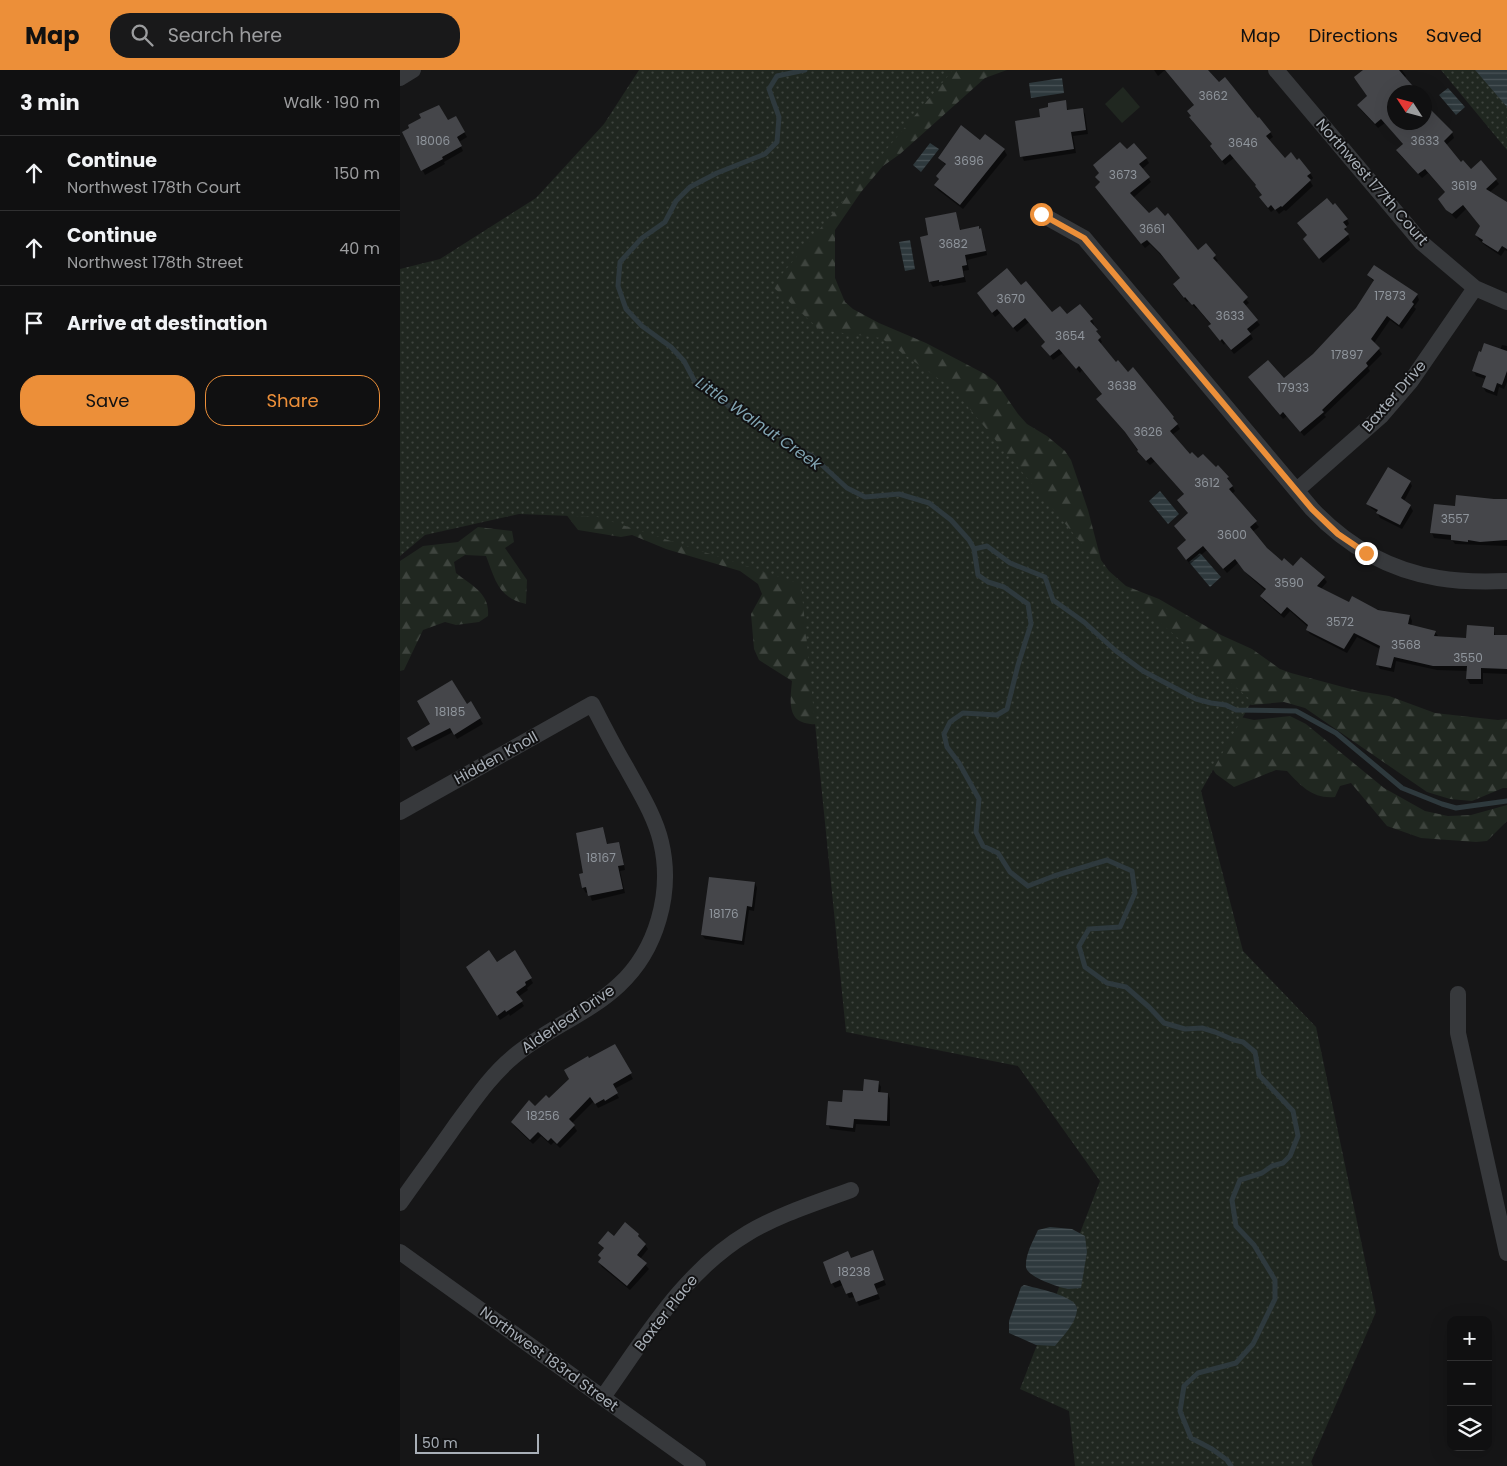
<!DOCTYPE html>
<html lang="en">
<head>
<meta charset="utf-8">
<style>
  body { margin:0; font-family:Poppins,sans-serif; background:#19191a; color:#f1f3f6 }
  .controls { position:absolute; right:15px; bottom:15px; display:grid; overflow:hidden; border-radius:10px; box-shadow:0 5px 20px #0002 }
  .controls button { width:45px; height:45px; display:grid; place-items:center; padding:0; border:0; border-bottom:1px solid #303031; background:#101011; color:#f1f3f6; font:25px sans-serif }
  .compass { position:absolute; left:987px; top:15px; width:45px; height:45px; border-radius:50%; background:#101011; box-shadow:0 5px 20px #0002; rotate:306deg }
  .scale { position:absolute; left:15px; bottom:12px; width:124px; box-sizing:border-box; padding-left:5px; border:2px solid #a8afb7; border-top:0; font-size:14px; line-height:18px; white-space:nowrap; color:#a8afb7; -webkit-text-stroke:4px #111112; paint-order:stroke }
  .stop { position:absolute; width:15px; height:15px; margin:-11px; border:4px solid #ec8f39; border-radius:50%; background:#fff }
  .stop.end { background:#ec8f39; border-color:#fff; box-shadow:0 1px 5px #0008 }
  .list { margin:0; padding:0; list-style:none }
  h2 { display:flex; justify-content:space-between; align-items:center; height:65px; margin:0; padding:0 20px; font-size:21px }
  h2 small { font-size:16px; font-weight:400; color:#9c9d9f }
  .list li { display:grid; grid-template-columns:32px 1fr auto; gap:15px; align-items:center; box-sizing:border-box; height:75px; padding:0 20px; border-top:1px solid #303031 }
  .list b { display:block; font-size:19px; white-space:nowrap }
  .list p { margin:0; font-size:16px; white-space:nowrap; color:#9c9d9f }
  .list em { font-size:16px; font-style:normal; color:#9c9d9f }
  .actions { display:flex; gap:10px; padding:15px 20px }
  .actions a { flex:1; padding:11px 0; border:1px solid #ec8f39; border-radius:20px; text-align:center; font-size:18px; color:#ec8f39 }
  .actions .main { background:#ec8f39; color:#111 }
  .icon { flex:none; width:28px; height:28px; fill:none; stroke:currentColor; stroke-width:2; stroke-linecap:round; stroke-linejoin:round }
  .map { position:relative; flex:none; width:1107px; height:1396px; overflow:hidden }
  header { display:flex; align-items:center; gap:30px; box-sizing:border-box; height:70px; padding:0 25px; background:#ec8f39; color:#111 }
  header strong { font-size:24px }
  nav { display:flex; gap:28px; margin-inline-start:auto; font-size:18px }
  .search { width:350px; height:45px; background:#19191a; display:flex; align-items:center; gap:12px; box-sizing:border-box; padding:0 18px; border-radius:20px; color:#9c9d9f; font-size:19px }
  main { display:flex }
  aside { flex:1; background:#101011 }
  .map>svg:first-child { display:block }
</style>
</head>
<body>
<header>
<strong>Map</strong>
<div class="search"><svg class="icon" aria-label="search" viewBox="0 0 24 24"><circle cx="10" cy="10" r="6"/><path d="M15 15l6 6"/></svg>Search here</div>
<nav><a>Map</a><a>Directions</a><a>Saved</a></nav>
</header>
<main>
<aside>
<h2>3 min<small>Walk · 190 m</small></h2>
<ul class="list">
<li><svg class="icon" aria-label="ahead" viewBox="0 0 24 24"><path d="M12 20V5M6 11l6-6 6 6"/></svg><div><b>Continue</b><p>Northwest 178th Court</p></div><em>150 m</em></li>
<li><svg class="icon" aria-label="ahead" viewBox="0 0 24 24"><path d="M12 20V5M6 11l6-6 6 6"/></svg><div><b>Continue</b><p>Northwest 178th Street</p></div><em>40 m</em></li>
<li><svg class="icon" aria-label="arrive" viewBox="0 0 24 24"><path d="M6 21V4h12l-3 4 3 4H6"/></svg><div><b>Arrive at destination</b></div></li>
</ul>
<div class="actions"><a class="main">Save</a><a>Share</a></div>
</aside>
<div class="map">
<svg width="1107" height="1396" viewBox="0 0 1107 1396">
  <defs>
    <pattern id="forest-firs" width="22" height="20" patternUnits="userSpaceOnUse" patternTransform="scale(1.25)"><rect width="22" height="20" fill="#202720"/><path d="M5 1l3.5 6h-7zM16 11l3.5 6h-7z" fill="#3e443e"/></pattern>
    <pattern id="park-dots" width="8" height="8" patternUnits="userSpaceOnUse" patternTransform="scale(1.25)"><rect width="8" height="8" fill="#202720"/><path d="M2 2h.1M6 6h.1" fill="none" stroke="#3e443e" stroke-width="1.8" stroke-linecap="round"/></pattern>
    <pattern id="water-rules" width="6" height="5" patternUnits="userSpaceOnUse" patternTransform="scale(1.25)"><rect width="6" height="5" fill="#2e393d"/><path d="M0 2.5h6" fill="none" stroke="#495357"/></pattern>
  </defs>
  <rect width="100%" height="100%" fill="#161617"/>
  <path fill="url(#forest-firs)" d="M427 0H607L585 8 500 84 483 96 461 122 435 160V208L445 232 453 239 479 253 526 273 585 304 596 312 618 344 627 354 647 366 665 381 671 390 688 440 701 490 709 501 726 516 759 529 821 565 852 579 880 599 891 603 958 621 989 626 1035 643 1098 650 1107 649V718H1103L1072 731 1050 729 1027 722 905 638 884 632 852 635 828 629 234 207Z
    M84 262 406 500 423 654C388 657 389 639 392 611L359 590 354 579 351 544 362 524 358 514 340 501 266 479 232 465 221 467 178 460 165 443Z
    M78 457 112 461 114 472 105 478 127 510 126 534C98 528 95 509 86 486L65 485 54 492 56 503C72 516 90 523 88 546L79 552 56 555 45 552 23 560 4 600 0 601V491L23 476 58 472Z
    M809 640 854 650 890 646 906 654 984 718 1025 741 1048 746 1071 745 1107 735V751L1087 771 1076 772 1021 768 987 756 951 713 940 716 935 727C913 729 902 717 887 701L876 700 834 717 816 704 803 685Z"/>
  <path fill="url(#park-dots)" d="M239 0H553L372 216 420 260 481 268 553 319 717 516 852 631 801 721 843 881 916 957 976 1242 911 1392 913 1396H675L669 1341 620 1319 700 1111 618 996 446 962 401 514 198 447 119 444 25 465 0 486V199L40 189 136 128 204 54Z
    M1041 0H1107V80Z"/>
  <path fill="#202720" d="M723 17 740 37 722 53 705 34Z"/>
  <path fill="url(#water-rules)" d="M1075 0H1107V37L1076 1Z
    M662 8 664 23 631 28 629 13Z
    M1048 18 1065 37 1056 45 1039 25Z
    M530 73 539 79 521 102 513 95Z
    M510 170 515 199 505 201 499 172Z
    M760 421 779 444 768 454 749 431Z
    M800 483 821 507 810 517 789 492Z
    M650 1157 672 1159 685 1166 687 1182 681 1218C677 1218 673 1219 669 1219 660 1218 627 1207 626 1197 625 1185 633 1171 638 1160Z
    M624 1215C635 1218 679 1226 677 1240 676 1253 663 1266 655 1276L636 1275 609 1263V1251L621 1217Z"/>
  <path fill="#0007" d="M754 0H807L819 14 870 62 873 67 869 70 884 89 910 103 913 108 910 111 913 116 886 141 884 140 879 144 875 139 871 142 863 132V125L857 116 834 88 825 95 814 81 811 77 813 75 793 52 795 36 765 0 758 6Z
    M965 0H1002L1006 6 1004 8 1015 22H994V52L1052 63 1054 68 1046 75 1061 93 1071 101 1096 110 1099 114 1090 122 1107 133V181L1105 180 1101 186 1086 176 1079 170 1076 165 1081 156 1066 139 1056 149 1051 144 1042 134 1046 123 1028 103 1022 108 1000 85 997 81 1004 75 985 53 978 58 961 40 958 35 968 27 961 17Z
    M665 31 668 41 682 39 685 44 688 64 673 66 676 83 624 91 622 86 641 48Z
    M55 47 67 67 59 72 63 81 44 92 45 94 25 105 3 62 23 48 47 51Z
    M581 72 604 80 607 85 563 139 538 120 535 115 539 110 537 106 546 96 540 88Z
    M727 81 746 88 749 93 742 99 751 112 733 128 749 145 798 181 806 175 818 191 816 192 849 233 845 236 860 255 850 263 853 269 834 284 825 273 824 275 813 261 811 255 797 238 796 239 789 231 787 232 777 220 774 215 781 209 764 188 750 174 745 178 699 122 700 113 696 107Z
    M555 143 561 161 580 160 583 165 587 185 567 190 569 200 563 201 566 212 543 216 542 215 533 217 530 212 521 168 530 166Z
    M947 149 949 154 945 157 950 170 923 193 907 174 908 166 899 153Z
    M968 205 1017 225 1019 230 1014 237 1016 239 1002 259 990 250 974 273 982 284 968 298 970 301 924 345 926 347 904 366 887 346 883 349 853 312 884 310 914 285 957 238 974 212Z
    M621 217 652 244 692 250 694 254 693 256 702 272 700 274 716 293 773 347 780 359 772 365 790 386 816 399 818 397 828 408 835 421 832 424 859 457 852 462 866 478 882 493 924 508 927 512 921 519 950 534 1010 546 1012 551 1011 556 1035 562 1038 566 1068 569 1093 558 1096 567 1107 566V604L1083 603V614H1070L1067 609 1068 601 1037 600 996 591 994 602 980 599 977 594 980 579 957 567 947 583 910 564 907 560 908 557 890 541 884 548 864 531 861 526 866 521 849 506 838 493 827 503 807 480 790 494 781 483 787 471 775 456 789 444 785 425 755 391 750 395 741 386 729 367 701 334 703 325 682 300 680 303 663 283 653 290 643 276 646 273 629 252 617 262 600 243 595 247 581 228Z
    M1102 275 1107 276V312L1104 319 1099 317 1097 326 1086 322 1083 317 1086 309 1076 306 1074 301 1100 280Z
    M1010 412 1012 416 1004 431 1010 436 1013 441 1002 459 980 448 977 442 971 438 968 434Z
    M1107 430V476L1055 474 1052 470 1034 468 1032 463 1056 438Z
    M71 633 83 654 57 669 53 662 16 681 8 669Z
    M203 758 208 776 218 773 221 778 225 800 220 801 225 823 192 831 189 822 186 823 183 818 180 805 185 804Z
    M355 813 357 818 354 841 349 840 344 875 305 869 302 865Z
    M115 882 133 913 127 918 128 920 118 927 124 936 110 946 109 944 100 950 68 898 97 894Z
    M215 976 233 1009 214 1019 219 1028 198 1038 194 1031 172 1053 177 1061 160 1078 154 1072 151 1075 141 1066 133 1074 115 1057 112 1052 149 1030 189 990Z
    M478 1012 481 1017 480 1024H488L490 1029V1056L456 1054 455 1062 430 1059 428 1054 443 1033 464 1022Z
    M238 1165 248 1179 240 1189 249 1199 230 1220 202 1197 199 1192 201 1189 199 1185 204 1179 199 1173 214 1168Z
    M473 1182 486 1215 476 1219 480 1229 459 1236 455 1227 449 1228 443 1215 435 1218 432 1213Z"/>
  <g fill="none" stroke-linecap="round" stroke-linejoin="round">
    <path stroke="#2e393d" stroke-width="5" d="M405 0 377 6 369 19 379 47 377 72 365 84 317 103 290 117 276 131 265 152 242 168 220 192 218 216 226 239 242 256 271 277 284 291 294 310 312 325 359 354 378 363 389 374 412 386 447 418 465 427 499 424 529 433 551 450 569 470 574 479 578 505 588 512 604 517 628 534 631 554 618 595 607 639 597 645 563 643 550 652 544 664 547 677 559 693 579 729 576 762 583 776 598 783 610 802 628 816 654 806 707 790 732 801 735 823 720 857 689 859 679 876 685 897 707 913 726 917 749 937 764 953 785 959 802 958 815 962 834 970 843 972 855 982 859 1005 893 1041 898 1066 890 1086 883 1093 872 1096 862 1103 840 1110 832 1130 836 1156 854 1175 875 1210V1229L853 1274 836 1293 798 1303 784 1316 780 1341 791 1368 812 1379 827 1390 831 1396
      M574 479 587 476 610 493 645 507 653 530 684 552 716 581 743 601 796 629 811 633 826 635 836 640 896 641 936 663 1002 718 1042 734 1056 738 1107 731"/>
  </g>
  <path fill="#45464a" d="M765 0H808L819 12 825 7 858 48 859 47 871 62 866 66 885 88 891 82 897 90 899 88 911 103 907 106 911 110 882 137 881 136 875 140 871 135 868 138 859 127 862 125 855 116 856 115 830 84 822 91 810 76 812 74 789 47 791 46 787 41 794 35Z
    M963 0H999L1018 22H994V52H1024V33L1053 62 1044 71 1061 92 1063 90 1071 99 1081 90 1097 109 1086 119 1107 132V179L1102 176 1098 182 1082 172 1083 170 1075 165 1080 156 1063 135 1052 144 1046 140 1038 129 1045 122 1025 99 1018 104 996 80 1003 74 981 49 975 54 957 35 967 26 955 9 954 7Z
    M666 30 667 40 683 38 686 60 671 62 674 79 620 87 615 51 640 47 639 39 648 37V33Z
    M39 35 48 50 56 46 65 62 57 67 62 76 42 87 43 89 21 101 2 62 9 58 8 55 21 48 19 44Z
    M561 55 580 70 585 64 605 79 560 135 534 115 539 109 536 106 546 94 538 88Z
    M720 72 727 79 734 73 747 88 739 94 750 107 730 123 749 143 757 137 765 146 768 143 798 180 806 173 816 185 813 188 848 227 843 232 858 250 847 259 851 264 831 280 822 269 820 271 808 256 811 254 794 234 792 235 785 227 784 228 773 214 780 208 760 183 747 170 741 174 695 117 700 112 695 107 699 103 693 95Z
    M927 128 933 135 935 133 948 149 943 152 947 157 944 159 949 164 919 189 903 169 907 165 897 153Z
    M556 142 560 160 579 156V159L581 158 586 181 565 185 567 195 562 196 564 207 539 212V210L529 212 520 167 528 165 525 148Z
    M974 195 1018 224 1012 232 1014 234 999 255 987 246 971 269 980 278 966 293 968 296 922 340 924 342 900 362 883 342 880 345 848 307 868 290 884 308 913 284 956 238 974 210 967 205Z
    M607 198 621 215 626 211 652 242 660 236 667 244 680 234 693 249 690 251 698 260 696 261 701 267 698 270 716 292 718 290 728 302 733 297 774 347 773 348 778 354 770 361 790 384 792 382 798 388 803 384 816 397 818 395 829 407 827 408 833 416 829 419 857 451 850 457 867 478 882 491 884 488 893 496 901 487 925 507 917 516 949 532 952 526 978 540 1010 545 1008 554 1036 561 1034 566 1066 568 1067 555 1094 557V565H1107V599L1081 598V609H1066L1067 596H1033L994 587 991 598 976 595 980 576 954 563 944 579 906 560 908 555 887 537 881 544 860 526 866 519 844 501 835 489 823 499 803 476 786 490 777 478 786 470 774 456 788 443 777 430 784 424 751 387 746 391 737 381 738 380 725 362 696 329 702 324 679 296 676 299 659 279 650 286 641 276 645 272 625 248 613 258 597 239 592 243 577 223Z
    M1084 273 1107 281V301L1102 315 1097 313 1094 322 1082 317 1086 306 1072 301 1079 281 1081 282Z
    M988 397 1011 411 1001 428 1011 435 1000 455 976 443 978 440 966 434Z
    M1056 425 1094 429H1107V470L1080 472 1068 470V472L1051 470V465L1030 463 1034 434 1055 436Z
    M52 610 67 634 71 631 81 648 54 665 50 658 12 677 7 668 30 654 17 631Z
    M203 757 207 774 219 772 224 795 218 796 223 819 188 826 186 817 182 818 179 804 183 803 176 763Z
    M309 807 355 812 352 837 347 836 342 871 301 865Z
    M89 880 97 892 115 880 132 908 125 912 126 915 116 922 123 931 106 942 105 940 97 946 66 897Z
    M215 974 232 1003 213 1014 218 1023 205 1031 204 1029 195 1034 190 1027 169 1049 175 1055 157 1074 151 1068 148 1071 138 1062 130 1070 111 1052 129 1030 135 1036 146 1025 149 1028 169 1009 164 1000 188 986 189 988Z
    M464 1009 479 1011 478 1022 488 1023 487 1051 454 1049 453 1058 426 1055 428 1031 442 1032 443 1020 463 1021Z
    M225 1152 239 1164 238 1166 246 1174 237 1185 247 1193 227 1216 198 1192 201 1188 198 1185 204 1178 198 1173 208 1161 214 1166Z
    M473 1180 484 1210 474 1214 478 1224 456 1232 452 1222 446 1224 440 1210 431 1214 423 1192 448 1181 451 1188Z"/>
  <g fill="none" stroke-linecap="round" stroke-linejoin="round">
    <path stroke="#37393c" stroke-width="16" d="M876 0 1022 173 1075 218 1107 232
      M0 8 13 0
      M641 144 684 168 912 439C946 475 989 500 1038 508 1061 512 1084 512 1107 511
      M897 420 981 346 1011 311 1075 218
      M0 742 192 634C203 655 214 677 226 697 239 721 255 746 261 772 273 822 257 880 219 915 188 944 146 959 113 987 90 1006 73 1032 55 1056 37 1082 18 1107 0 1133
      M1058 924V963L1107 1183
      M0 1182 298 1396
      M203 1327C245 1268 284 1201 348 1163 380 1144 416 1133 451 1120"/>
  </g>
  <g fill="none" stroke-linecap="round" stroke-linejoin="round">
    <path stroke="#ec8f39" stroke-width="6" d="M641 144 684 168 912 439 938 464 966 483"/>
  </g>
  <g text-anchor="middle" stroke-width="4" stroke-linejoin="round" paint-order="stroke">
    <g font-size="12" fill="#8f959c">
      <text x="813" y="30">3662</text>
      <text x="33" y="75">18006</text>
      <text x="1025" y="75">3633</text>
      <text x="843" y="77">3646</text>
      <text x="569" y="95">3696</text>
      <text x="723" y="109">3673</text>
      <text x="1064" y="120">3619</text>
      <text x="752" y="163">3661</text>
      <text x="553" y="178">3682</text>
      <text x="990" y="230">17873</text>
      <text x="611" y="233">3670</text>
      <text x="830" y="250">3633</text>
      <text x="670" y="270">3654</text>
      <text x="947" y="289">17897</text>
      <text x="722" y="320">3638</text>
      <text x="893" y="322">17933</text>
      <text x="748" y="366">3626</text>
      <text x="807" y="417">3612</text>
      <text x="1055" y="453">3557</text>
      <text x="832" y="469">3600</text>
      <text x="889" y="517">3590</text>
      <text x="940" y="556">3572</text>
      <text x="1006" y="579">3568</text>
      <text x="1068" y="592">3550</text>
      <text x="50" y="646">18185</text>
      <text x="201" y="792">18167</text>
      <text x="324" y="848">18176</text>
      <text x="143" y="1050">18256</text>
      <text x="454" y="1206">18238</text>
    </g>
    <g font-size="15" fill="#a8afb7" stroke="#111112">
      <text transform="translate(972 112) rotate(49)" y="5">Northwest 177th Court</text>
      <text transform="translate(994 326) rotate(-49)" y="5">Baxter Drive</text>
      <text transform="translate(96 688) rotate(-29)" y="5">Hidden Knoll</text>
      <text transform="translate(168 949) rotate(-34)" y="5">Alderleaf Drive</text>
      <text transform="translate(266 1243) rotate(-52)" y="5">Baxter Place</text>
      <text transform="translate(149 1289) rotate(36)" y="5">Northwest 183rd Street</text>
    </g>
    <g font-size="16" font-style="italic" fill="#80a3b1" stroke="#111112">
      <text transform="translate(359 353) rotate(35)" y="6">Little Walnut Creek</text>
    </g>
  </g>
</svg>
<div class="controls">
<button>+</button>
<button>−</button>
<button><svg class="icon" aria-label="layers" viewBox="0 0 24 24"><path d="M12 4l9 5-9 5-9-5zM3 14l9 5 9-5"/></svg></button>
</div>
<svg class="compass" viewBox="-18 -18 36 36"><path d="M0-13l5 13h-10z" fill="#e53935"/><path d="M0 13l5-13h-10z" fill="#9c9d9f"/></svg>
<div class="scale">50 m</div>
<div class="stop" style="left:641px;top:144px"></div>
<div class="stop end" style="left:966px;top:483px"></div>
</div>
</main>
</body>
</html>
